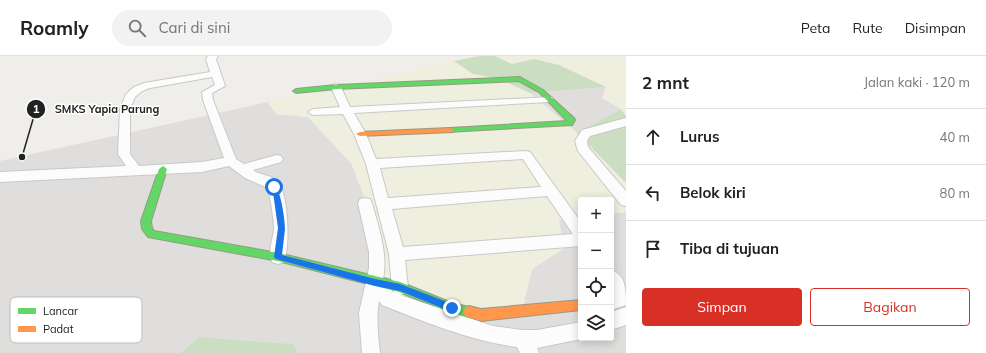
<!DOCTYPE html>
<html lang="id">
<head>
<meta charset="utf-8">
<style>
  body { margin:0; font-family:Mulish,sans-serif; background:#f2f2f2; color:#222 }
  .controls { position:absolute; right:12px; bottom:12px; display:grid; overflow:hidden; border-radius:4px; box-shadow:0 2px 10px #0003 }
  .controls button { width:36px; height:36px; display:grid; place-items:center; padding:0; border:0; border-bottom:1px solid #e0e0e0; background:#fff; color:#222; font:20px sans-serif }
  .stop { position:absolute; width:12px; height:12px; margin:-9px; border:3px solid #1a73e8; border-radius:50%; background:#fff }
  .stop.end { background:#1a73e8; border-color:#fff; box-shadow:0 1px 4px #0008 }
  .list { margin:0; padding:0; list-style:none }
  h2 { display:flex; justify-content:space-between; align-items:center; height:52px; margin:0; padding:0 16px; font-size:17px }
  h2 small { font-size:13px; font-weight:400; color:#767676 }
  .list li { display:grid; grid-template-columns:26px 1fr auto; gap:12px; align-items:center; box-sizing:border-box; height:56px; padding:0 16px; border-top:1px solid #e0e0e0 }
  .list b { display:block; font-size:15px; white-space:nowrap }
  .list em { font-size:13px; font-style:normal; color:#767676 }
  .actions { display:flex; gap:8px; padding:12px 16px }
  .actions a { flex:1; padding:9px 0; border:1px solid #d93025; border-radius:4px; text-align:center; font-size:14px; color:#d93025 }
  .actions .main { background:#d93025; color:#fff }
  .icon { flex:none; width:22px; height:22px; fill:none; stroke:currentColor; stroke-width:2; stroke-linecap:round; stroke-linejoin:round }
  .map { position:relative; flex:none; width:626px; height:297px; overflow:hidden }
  header { display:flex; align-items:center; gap:24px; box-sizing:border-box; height:56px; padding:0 20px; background:#fff; border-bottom:1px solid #e0e0e0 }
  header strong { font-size:19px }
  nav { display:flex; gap:22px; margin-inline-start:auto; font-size:14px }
  .search { width:280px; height:36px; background:#f2f2f2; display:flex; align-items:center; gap:10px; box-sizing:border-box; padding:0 14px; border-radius:22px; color:#767676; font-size:15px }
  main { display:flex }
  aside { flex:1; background:#fff }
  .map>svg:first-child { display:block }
</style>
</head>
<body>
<header>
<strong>Roamly</strong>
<div class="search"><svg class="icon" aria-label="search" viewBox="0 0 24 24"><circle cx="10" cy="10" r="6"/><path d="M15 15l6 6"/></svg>Cari di sini</div>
<nav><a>Peta</a><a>Rute</a><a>Disimpan</a></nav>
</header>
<main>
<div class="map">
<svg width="626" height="297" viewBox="0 0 626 297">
  <rect width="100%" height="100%" fill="#f0eeeb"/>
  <path fill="#dfdedc" d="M606 31 602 42 621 53 577 77 530 37Z
    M268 46 276 58 308 61 351 107 380 180 521 259 532 213 564 192 558 164 581 162V282H611V158L626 156V297H298L294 288 199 281 180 297H0V105Z"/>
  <path fill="#efefdf" d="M495 0H626V60L621 53 602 42 606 31 534 3 512 8Z
    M454 5 473 18 497 22 530 37 577 77 626 127V156L611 158V144H581V162L559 164 564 192 532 213 521 259 385 247 380 180 351 107 308 61 276 58 268 46Z"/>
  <path fill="#cbdec1" d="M479 0H495L512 8 534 3 559 9 606 31 530 37 497 22 473 18 454 5Z
    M621 53 626 60V127L577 77Z
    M199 281 294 288 298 297H180Z"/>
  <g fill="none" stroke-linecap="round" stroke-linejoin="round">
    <defs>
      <path id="street" d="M208 0H218L216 3 225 30 212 37 213 44 236 103 244 108 277 99 281 100 283 103 281 106 253 114C259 119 270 119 276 124 289 134 290 191 284 206L278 208 272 206C267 195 274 182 274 171 273 158 271 145 268 132L245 122 229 110 202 116 0 126V116L126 110 118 98 120 53 126 38 134 31 144 27 210 16 206 3ZM212 21 215 29 202 36 203 44 224 102 202 106 139 110 130 98V53L135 41 142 35 150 32Z
        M336 28 341 31 350 51 552 41 553 43 552 45 548 46 354 57 366 78 376 103 526 95 530 96 581 166V190L405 204 408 231 406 237 400 239 394 237 392 231 389 198 366 108 354 78 343 58 313 59 308 56 313 53 340 51 331 31ZM523 103 541 131 388 142 380 112ZM547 140 573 178 403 191 392 153Z
        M626 62V70L590 80 587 85 588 91 626 135V150L621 149 578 95 575 85 582 74Z
        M365 142 370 143 372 147C379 173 388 197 383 223L394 237 493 270 522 274H537L581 266V282H586L537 292 539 297H520L517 291C471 285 425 266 382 249L379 245C376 263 378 279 380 297H362L359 257 369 212V196L358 147 360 143Z
        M611 214C626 219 626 234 626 249L611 254V238L612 237Z
        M626 251V269L611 274V256Z"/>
      <path id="fast" d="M520 21 543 34 574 62 575 64 572 69 447 76 446 74 450 72 567 65 539 36 519 25 336 33 296 37 293 35 296 33 336 29Z
        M163 110 167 113 151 165 152 172 154 175 278 197 400 226 452 247 473 252 475 256 473 260 469 262 452 257 399 236 278 205 148 181 142 173 141 165 159 113Z"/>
      <path id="slow" d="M450 72 454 74 453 76 360 80 356 78 360 76Z
        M581 244V254L481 265 465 260 463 256 465 252 469 250 481 253Z"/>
    </defs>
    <use href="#street" stroke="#c9c8c7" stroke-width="2"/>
    <use href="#fast" stroke="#999a82" stroke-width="2"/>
    <use href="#slow" stroke="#999a82" stroke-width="2"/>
    <use href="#street" fill="#fdfcfc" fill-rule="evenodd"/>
    <use href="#fast" fill="#63d668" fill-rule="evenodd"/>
    <use href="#slow" fill="#ff974d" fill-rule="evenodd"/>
  </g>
  <path fill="#1a73e8" d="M272 129H274C281 133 285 165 285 173 284 182 283 190 282 199L375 223 400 228 455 249V255L452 256 400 235 375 230 276 203 274 201 278 172Z"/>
  <rect x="10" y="241" width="132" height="46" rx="6" fill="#fff" stroke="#bdbdbd" stroke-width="1"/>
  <rect x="18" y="252" width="18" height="6" fill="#63d668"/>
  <rect x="18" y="270" width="18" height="6" fill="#ff974d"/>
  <g font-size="11" fill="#222">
    <text x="43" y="259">Lancar</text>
    <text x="43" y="277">Padat</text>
  </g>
  <path fill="none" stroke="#222" stroke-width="1.5" d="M22 101L36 53"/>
  <g fill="#222" stroke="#fff" stroke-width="1.5">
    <circle cx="22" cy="101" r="4"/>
    <circle cx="36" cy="53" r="10"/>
  </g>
  <g font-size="12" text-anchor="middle" font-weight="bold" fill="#fff">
    <text x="36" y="57">1</text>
  </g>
  <g font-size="11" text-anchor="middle" font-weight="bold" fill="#222" stroke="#fff" stroke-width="3" stroke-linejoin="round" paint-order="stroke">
    <text x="107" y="57">SMKS Yapia Parung</text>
  </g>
</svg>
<div class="controls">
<button>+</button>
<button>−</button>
<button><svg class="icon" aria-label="locate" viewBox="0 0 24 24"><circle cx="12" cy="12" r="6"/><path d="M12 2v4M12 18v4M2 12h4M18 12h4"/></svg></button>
<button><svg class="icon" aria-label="layers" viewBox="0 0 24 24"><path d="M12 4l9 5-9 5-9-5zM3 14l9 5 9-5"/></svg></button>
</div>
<div class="stop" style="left:274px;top:131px"></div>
<div class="stop end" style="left:452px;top:252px"></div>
</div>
<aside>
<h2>2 mnt<small>Jalan kaki · 120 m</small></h2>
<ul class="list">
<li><svg class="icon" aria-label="ahead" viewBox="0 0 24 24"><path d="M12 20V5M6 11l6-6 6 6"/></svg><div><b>Lurus</b></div><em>40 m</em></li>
<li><svg class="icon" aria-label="left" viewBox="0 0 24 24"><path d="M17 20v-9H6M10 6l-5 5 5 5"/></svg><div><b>Belok kiri</b></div><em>80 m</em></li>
<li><svg class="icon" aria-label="arrive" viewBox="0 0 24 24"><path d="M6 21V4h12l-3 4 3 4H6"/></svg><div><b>Tiba di tujuan</b></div></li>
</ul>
<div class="actions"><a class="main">Simpan</a><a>Bagikan</a></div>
</aside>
</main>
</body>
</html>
